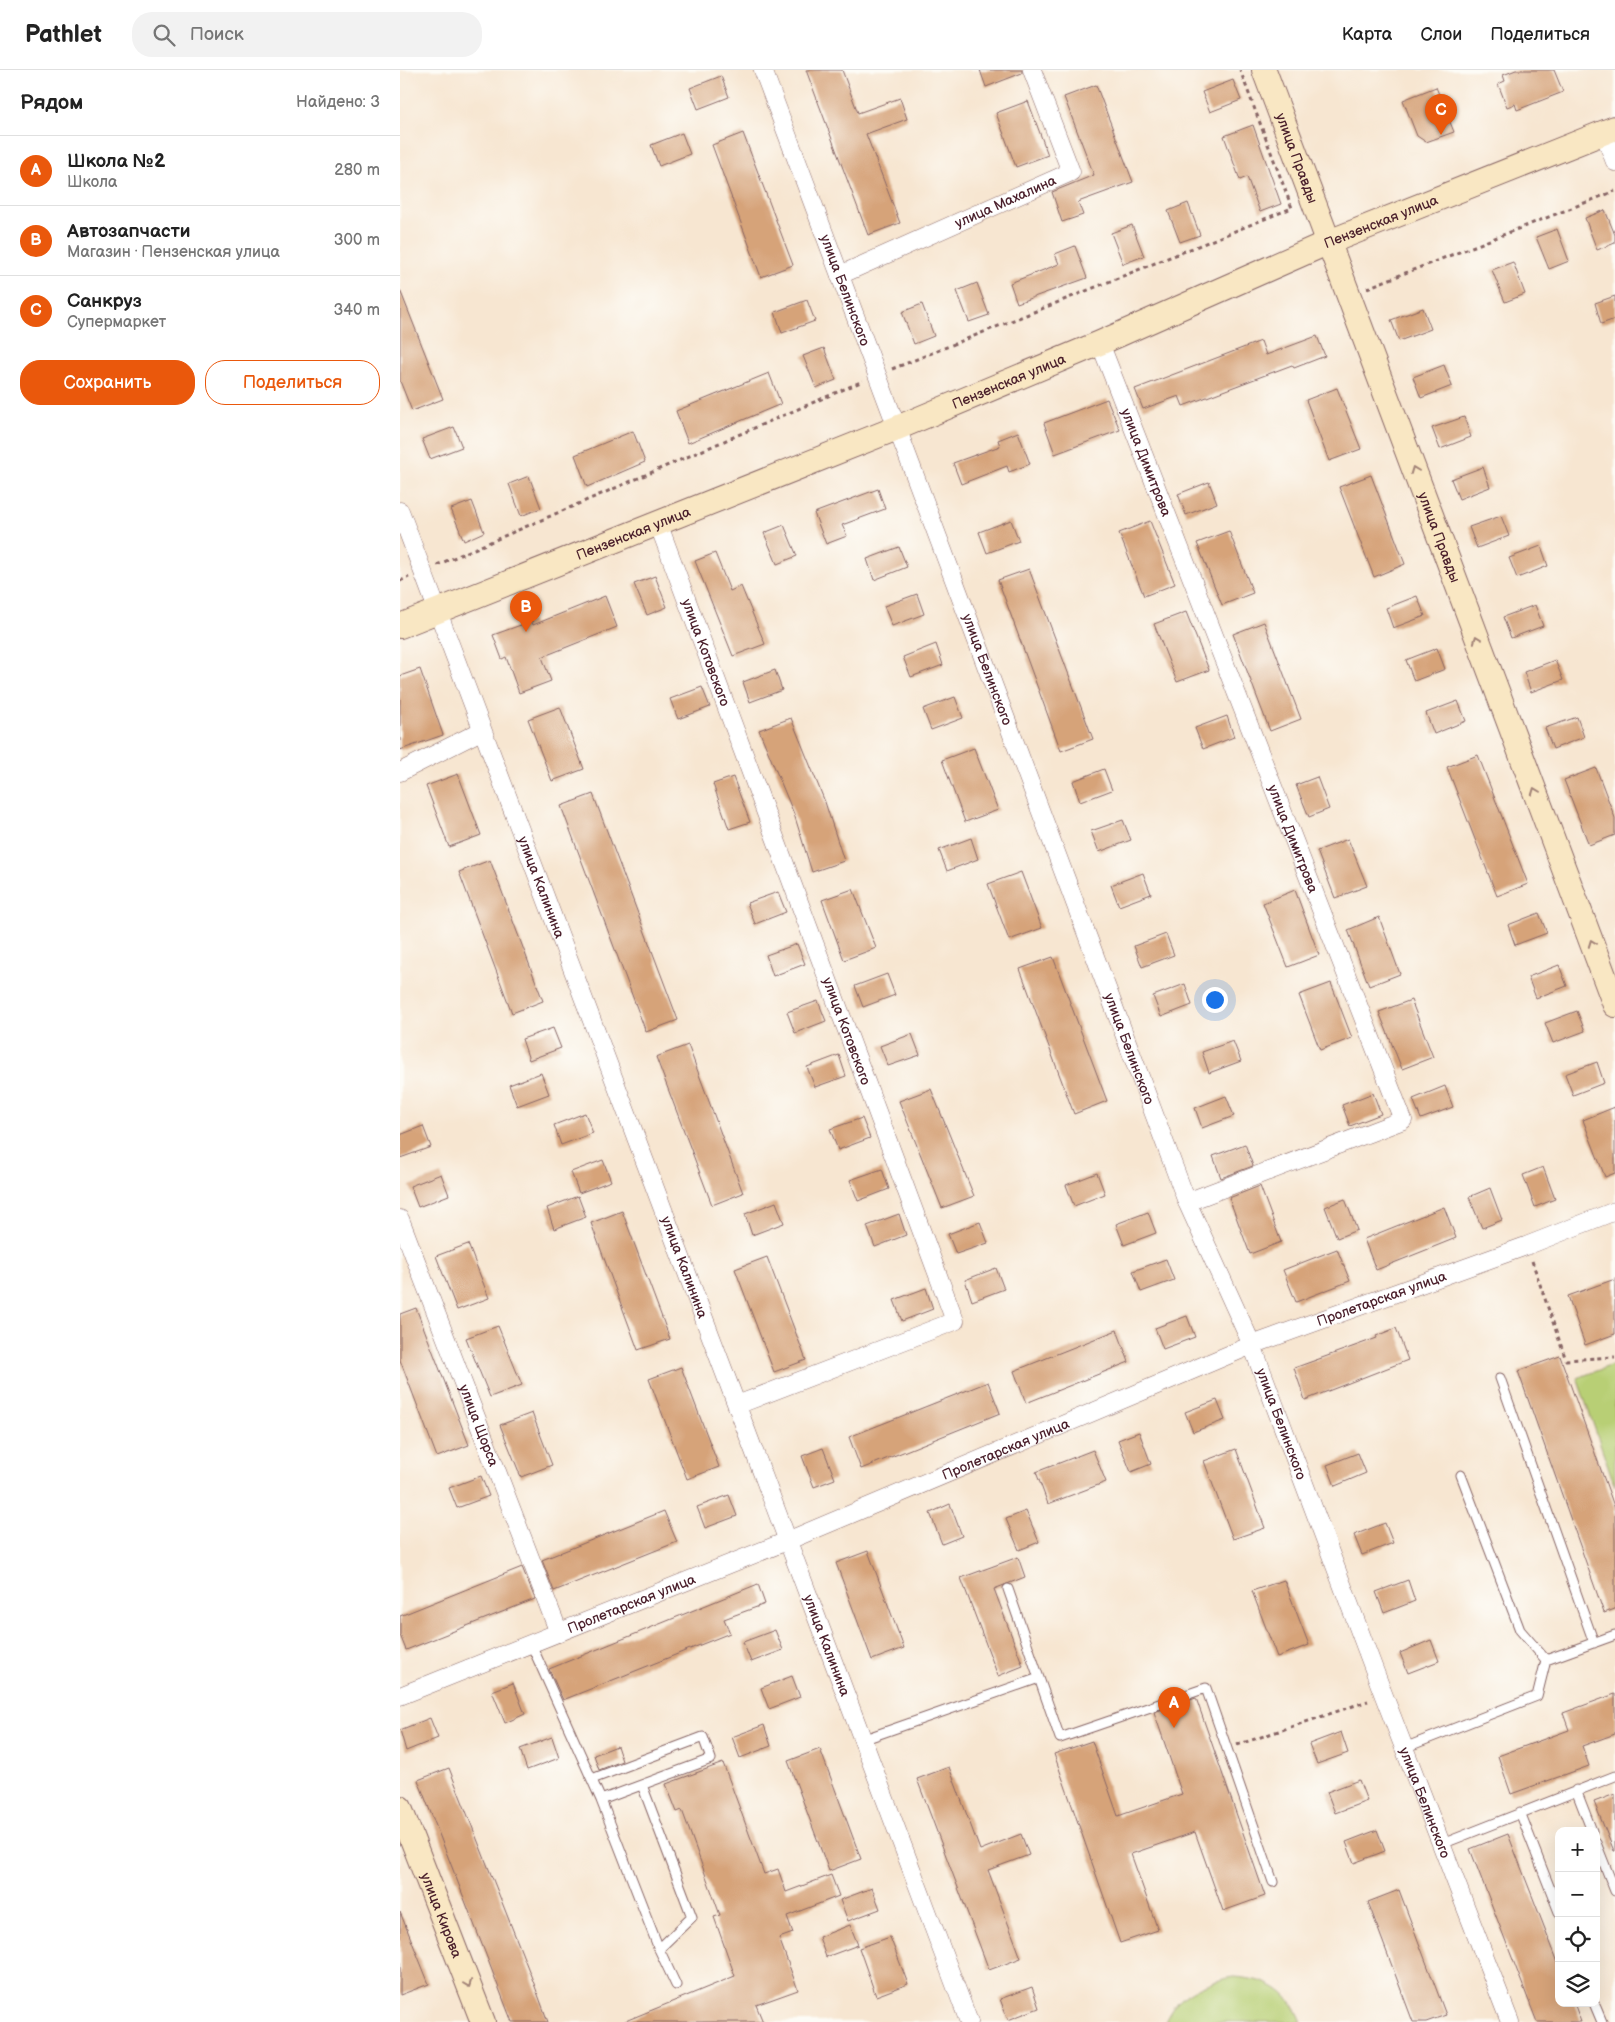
<!DOCTYPE html>
<html lang="ru">
<head>
<meta charset="utf-8">
<style>
  body { margin:0; font-family:"Balsamiq Sans",sans-serif; background:#f2f2f2; color:#222 }
  .controls { position:absolute; right:15px; bottom:15px; display:grid; overflow:hidden; border-radius:10px; box-shadow:0 5px 20px #0002 }
  .controls button { width:45px; height:45px; display:grid; place-items:center; padding:0; border:0; border-bottom:1px solid #e0e0e0; background:#fff; color:#222; font:25px sans-serif }
  .you { position:absolute; left:814px; top:929px; width:18px; height:18px; margin:-12px; border:4px solid #fff; border-radius:50%; background:#1a73e8; box-shadow:0 0 0 8px #1a73e833 }
  .badge { display:grid; place-items:center; width:32px; height:32px; border-radius:50%; background:#ea580c; color:#fff; font-size:16px; font-weight:700 }
  .pin { position:absolute; translate:-50% -41px; filter:drop-shadow(0 1px 2px #0008) }
  .pin::after { content:''; position:absolute; top:26px; width:18px; height:15px; background:inherit; clip-path:polygon(0 0,100% 0,50% 100%) }
  .list { margin:0; padding:0; list-style:none }
  h2 { display:flex; justify-content:space-between; align-items:center; height:65px; margin:0; padding:0 20px; font-size:21px }
  h2 small { font-size:16px; font-weight:400; color:#767676 }
  .list li { display:grid; grid-template-columns:32px 1fr auto; gap:15px; align-items:center; box-sizing:border-box; height:70px; padding:0 20px; border-top:1px solid #e0e0e0 }
  .list b { display:block; font-size:19px; white-space:nowrap }
  .list p { margin:0; font-size:16px; white-space:nowrap; color:#767676 }
  .list em { font-size:16px; font-style:normal; color:#767676 }
  .actions { display:flex; gap:10px; padding:15px 20px }
  .actions a { flex:1; padding:11px 0; border:1px solid #ea580c; border-radius:20px; text-align:center; font-size:18px; color:#ea580c }
  .actions .main { background:#ea580c; color:#fff }
  .icon { flex:none; width:28px; height:28px; fill:none; stroke:currentColor; stroke-width:2; stroke-linecap:round; stroke-linejoin:round }
  .map { position:relative; flex:none; width:1215px; height:1952px; overflow:hidden }
  header { display:flex; align-items:center; gap:30px; box-sizing:border-box; height:70px; padding:0 25px; background:#fff; border-bottom:1px solid #e0e0e0 }
  header strong { font-size:24px }
  nav { display:flex; gap:28px; margin-inline-start:auto; font-size:18px }
  .search { width:350px; height:45px; background:#f2f2f2; display:flex; align-items:center; gap:12px; box-sizing:border-box; padding:0 18px; border-radius:20px; color:#767676; font-size:19px }
  main { display:flex }
  aside { flex:1; background:#fff }
  .map>svg:first-child { display:block }
</style>
</head>
<body>
<header>
<strong>Pathlet</strong>
<div class="search"><svg class="icon" aria-label="search" viewBox="0 0 24 24"><circle cx="10" cy="10" r="6"/><path d="M15 15l6 6"/></svg>Поиск</div>
<nav><a>Карта</a><a>Слои</a><a>Поделиться</a></nav>
</header>
<main>
<aside>
<h2>Рядом<small>Найдено: 3</small></h2>
<ul class="list">
<li><span class="badge">A</span><div><b>Школа №2</b><p>Школа</p></div><em>280 m</em></li>
<li><span class="badge">B</span><div><b>Автозапчасти</b><p>Магазин · Пензенская улица</p></div><em>300 m</em></li>
<li><span class="badge">C</span><div><b>Санкруз</b><p>Супермаркет</p></div><em>340 m</em></li>
</ul>
<div class="actions"><a class="main">Сохранить</a><a>Поделиться</a></div>
</aside>
<div class="map">
<svg width="1215" height="1952" viewBox="0 0 1215 1952">
  <rect width="100%" height="100%" fill="#fdfcf7"/>
  <filter id="ink" filterUnits="userSpaceOnUse"><feTurbulence type="fractalNoise" baseFrequency=".02" numOctaves="2"/><feDisplacementMap in="SourceGraphic" scale="10" xChannelSelector="R" yChannelSelector="G"/><feConvolveMatrix kernelMatrix="1 2 1 2 8 2 1 2 1" color-interpolation-filters="sRGB"/></filter>
  <filter id="wash" filterUnits="userSpaceOnUse"><feTurbulence type="fractalNoise" baseFrequency=".0096" numOctaves="4" result="noise"/><feDisplacementMap in="SourceGraphic" scale="20" xChannelSelector="R" yChannelSelector="G"/><feGaussianBlur stdDeviation="1.12" result="paint"/><feColorMatrix in="noise" values="0 0 0 0 0 0 0 0 0 0 0 0 0 0 0 0 0 1.4 0 .05"/><feComposite in="paint" operator="in"/></filter>
  <g filter="url(#wash)">
    <rect width="100%" height="100%" fill="#f7e6d1"/>
    <path fill="#b8cf74" stroke="#817750" d="M1215 1294V1416L1177 1308Z
      M833 1907C867 1909 889 1919 902 1952H765C777 1923 804 1913 833 1907Z"/>
    <g id="blocks">
      <path fill="#d6a379" d="M406 0H442L458 43 500 28 507 49 466 64 500 153 468 165Z
        M580 0H622V3L586 17Z
        M1116 0H1154L1163 22 1117 40 1115 34 1107 37 1098 14 1105 11 1103 5Z
        M321 6 329 27 298 39 290 18Z
        M833 10 841 30 810 42 802 22Z
        M696 15 733 112 678 132 683 145 662 152 652 122 694 105 664 27Z
        M1036 17 1054 62 1026 72 1017 66 1003 30Z
        M628 31 648 85 616 97 596 43Z
        M853 55 881 134 860 142 847 107 840 110 824 66Z
        M282 63 290 84 259 96 251 75Z
        M343 63 393 195 361 207 312 75Z
        M788 133 800 165 780 172 768 141Z
        M1205 140 1215 165V173L1197 180 1185 148Z
        M732 155 744 186 723 194 711 163Z
        M1157 159 1169 191 1149 199 1136 167Z
        M675 176 687 208 617 233 610 213 659 194 655 184Z
        M1113 192 1125 224 1105 232 1092 200Z
        M577 213 589 245 569 252 557 221Z
        M0 220 43 329 12 341 0 311Z
        M1215 226V249L1201 254 1195 233Z
        M407 230 415 251 382 263 375 242Z
        M522 234 534 266 514 274 502 242Z
        M1023 238 1031 259 999 271 991 250Z
        M917 266 925 286 894 298 892 295 783 336 779 326 743 339 735 319 861 271 866 285Z
        M424 278 436 310 416 318 403 286Z
        M1044 295 1052 316 1021 328 1013 307Z
        M369 303 381 334 288 373 276 341Z
        M937 318 961 379 929 391 906 330Z
        M707 329 720 360 655 384 644 353Z
        M1064 347 1071 367 1040 379 1032 358Z
        M54 357 62 377 30 389 22 369Z
        M233 361 245 392 187 417 175 385Z
        M618 362 630 394 609 402 607 396 561 414 553 393 600 376 598 370Z
        M1083 397 1090 417 1059 429 1051 409Z
        M971 405 1005 494 974 507 939 417Z
        M129 406 141 438 121 446 109 414Z
        M809 412 817 433 786 445 778 424Z
        M478 419 485 439 442 455 447 466 426 474 414 443Z
        M72 431 84 462 64 471 51 439Z
        M1101 446 1109 466 1077 478 1069 457Z
        M611 450 619 471 587 483 579 462Z
        M750 451 775 514 744 526 719 463Z
        M384 455 397 486 377 494 364 463Z
        M829 461 853 523 822 535 797 473Z
        M1141 476 1148 496 1117 508 1109 488Z
        M499 477 507 497 474 510 467 489Z
        M315 483 330 521 341 516 365 574 333 586 295 491Z
        M629 499 693 669 661 681 598 510Z
        M255 506 267 537 247 545 234 514Z
        M517 524 524 544 492 556 484 536Z
        M205 526 217 557 142 587 151 611 119 623 106 587 102 589 93 565 132 551 133 555Z
        M1017 526 1025 546 993 558 986 538Z
        M1135 535 1143 556 1111 568 1103 547Z
        M786 542 809 600 777 612 754 554Z
        M864 552 901 649 870 661 833 564Z
        M536 574 543 595 511 607 503 587Z
        M1037 578 1045 599 1014 611 1006 590Z
        M1155 590 1163 610 1131 622 1124 602Z
        M20 599 43 665 0 680V606Z
        M375 600 382 620 350 632 343 612Z
        M302 617 310 637 278 649 270 629Z
        M555 627 563 648 531 660 523 639Z
        M1058 631 1066 651 1034 664 1026 643Z
        M160 637 184 699 152 711 128 649Z
        M827 646 834 667 803 679 795 658Z
        M1177 647 1184 667 1153 679 1145 658Z
        M391 648 425 732 444 791 412 802 394 744 359 660Z
        M574 678 598 740 565 752 542 690Z
        M1078 685 1128 814 1097 826 1047 697Z
        M1196 698 1215 748V765L1189 775 1164 710Z
        M704 699 712 720 680 732 673 711Z
        M58 704 81 765 49 777 26 716Z
        M333 707 350 752 329 759 313 714Z
        M917 707 929 739 909 747 896 715Z
        M193 724 278 950 246 962 161 736Z
        M723 750 731 770 699 782 691 761Z
        M571 768 578 789 547 801 539 780Z
        M948 769 967 816 935 828 917 781Z
        M90 790 143 931 112 943 59 802Z
        M621 802 642 858 609 870 588 814Z
        M743 803 751 824 719 836 711 815Z
        M453 819 476 878 444 890 422 830Z
        M895 820 919 885 888 897 863 833Z
        M378 822 386 842 355 854 347 833Z
        M1139 843 1147 863 1115 875 1108 855Z
        M979 847 1000 904 969 916 948 860Z
        M766 864 774 885 742 897 734 876Z
        M397 874 405 894 373 906 366 885Z
        M653 887 707 1031 674 1044 620 899Z
        M1159 895 1167 916 1136 928 1128 907Z
        M487 904 495 925 463 937 455 916Z
        M931 913 952 968 920 980 899 925Z
        M785 914 792 935 761 947 753 926Z
        M1011 930 1033 987 1002 999 979 942Z
        M418 931 426 951 395 963 387 942Z
        M1177 941 1185 961 1153 973 1145 953Z
        M153 958 161 978 129 990 122 969Z
        M512 964 520 985 488 996 480 976Z
        M833 971 841 991 809 1003 802 982Z
        M288 975 343 1123 312 1135 256 987Z
        M439 985 446 1006 415 1017 407 997Z
        M1197 992 1204 1013 1173 1025 1165 1004Z
        M141 1003 149 1024 117 1036 109 1015Z
        M1045 1016 1053 1037 1021 1049 1013 1029Z
        M531 1019 574 1126 542 1138 499 1031Z
        M973 1023 981 1044 950 1056 942 1035Z
        M826 1026 834 1046 802 1058 795 1038Z
        M1215 1037V1103L1205 1107 1183 1050Z
        M185 1043 193 1063 161 1075 154 1055Z
        M462 1048 470 1068 438 1080 430 1059Z
        M23 1056 31 1077 0 1088V1065Z
        M845 1074 853 1096 821 1108 813 1086Z
        M203 1090 211 1111 179 1123 171 1102Z
        M1143 1097 1155 1129 1135 1137 1123 1105Z
        M482 1099 489 1119 458 1131 450 1110Z
        M697 1103 705 1124 674 1136 666 1115Z
        M41 1104 49 1125 18 1137 10 1116Z
        M860 1116 881 1172 850 1184 829 1128Z
        M1090 1118 1102 1150 1082 1158 1069 1127Z
        M178 1126 186 1147 154 1159 147 1138Z
        M945 1129 957 1160 937 1168 925 1137Z
        M376 1132 384 1153 352 1165 345 1144Z
        M1044 1137 1056 1168 976 1200 964 1169Z
        M222 1141 270 1269 238 1280 191 1153Z
        M748 1142 756 1163 724 1175 716 1154Z
        M499 1144 506 1165 475 1177 467 1156Z
        M580 1152 588 1173 556 1184 548 1164Z
        M68 1174 89 1228 57 1240 36 1186Z
        M937 1179 950 1211 896 1232 883 1200Z
        M367 1187 406 1290 374 1302 335 1199Z
        M766 1189 774 1210 741 1222 733 1201Z
        M596 1198 604 1219 572 1231 565 1210Z
        M1215 1209V1264L1185 1275 1168 1226Z
        M526 1218 533 1239 502 1251 494 1230Z
        M16 1238 69 1375 37 1387 0 1290V1244Z
        M787 1246 795 1267 763 1279 755 1258Z
        M98 1256 122 1315 90 1327 66 1268Z
        M996 1258 1008 1290 905 1330 894 1298 977 1268 976 1266Z
        M717 1260 729 1292 626 1333 614 1301Z
        M1160 1286 1215 1439V1539L1204 1543 1118 1301Z
        M281 1297 319 1397 287 1409 249 1309Z
        M588 1312 600 1343 461 1399 449 1367Z
        M817 1330 825 1350 793 1362 785 1342Z
        M132 1343 152 1395 121 1407 100 1355Z
        M739 1362 751 1394 731 1402 718 1370Z
        M423 1378 435 1409 414 1417 402 1386Z
        M836 1379 865 1458 833 1469 804 1391Z
        M693 1380 706 1412 648 1434 636 1402Z
        M958 1383 966 1403 935 1416 927 1395Z
        M81 1406 89 1426 57 1438 49 1418Z
        M329 1425 337 1446 305 1458 297 1437Z
        M550 1434 562 1466 542 1474 530 1443Z
        M264 1441 277 1472 154 1521 142 1490Z
        M626 1441 639 1472 619 1480 606 1449Z
        M985 1453 993 1473 962 1485 954 1465Z
        M468 1481 504 1578 472 1590 436 1493Z
        M618 1487 625 1507 594 1519 623 1596 598 1606 561 1508Z
        M122 1497 135 1529 6 1580 0 1565V1546Z
        M884 1510 909 1575 877 1587 852 1521Z
        M1008 1510 1015 1531 984 1543 976 1522Z
        M358 1514 365 1534 324 1549 330 1563 163 1630 149 1599Z
        M375 1560 383 1580 351 1592 343 1572Z
        M1031 1570 1039 1591 1008 1603 1000 1583Z
        M392 1606 400 1627 369 1639 361 1618Z
        M113 1613 125 1644 105 1653 92 1621Z
        M1215 1624V1664L1182 1676 1189 1696 1111 1724 1098 1686 1169 1660 1163 1643Z
        M796 1628 865 1826 823 1841 795 1762 731 1784 758 1860 720 1873 654 1684 692 1671 718 1746 782 1724 754 1642Z
        M30 1648 38 1668 6 1681 0 1660Z
        M364 1655 371 1676 340 1688 332 1667Z
        M941 1662 948 1683 917 1694 909 1674Z
        M152 1667 159 1688 127 1700 120 1679Z
        M217 1676 222 1691 199 1700 194 1685Z
        M420 1679 461 1789 429 1801 388 1691Z
        M323 1693 364 1804 378 1799 386 1822 431 1805 439 1826 387 1846 393 1863 379 1868 398 1920 356 1935 363 1952H223L335 1906 314 1847 320 1845 282 1740 277 1742 266 1714Z
        M549 1697 580 1780 621 1764 629 1785 588 1800 621 1888 589 1900 517 1709Z
        M49 1698 133 1911 148 1952H112L57 1810 18 1710Z
        M959 1710 967 1731 935 1743 927 1722Z
        M1215 1724V1781H1214L1194 1732Z
        M977 1760 985 1781 954 1793 946 1772Z
        M1108 1764 1159 1895V1933H1174L1181 1952H1137L1070 1779Z
        M472 1818 480 1839 448 1851 440 1830Z
        M999 1820 1046 1945 1026 1952H1013L968 1832Z
        M0 1842 29 1914 0 1925Z
        M450 1855 458 1875 426 1887 419 1867Z
        M490 1867 508 1914 476 1926 459 1878Z
        M632 1917 639 1938 608 1950 600 1929Z"/>
    </g>
  </g>
  <g filter="url(#ink)">
    <use href="#blocks" fill-opacity="0" stroke="#876565" stroke-width="1"/>
    <g fill="none" stroke-linecap="round" stroke-linejoin="round">
      <defs>
        <path id="lane" d="M1100 1308 1194 1573
          M1061 1405 1120 1560 1146 1590
          M608 1519 639 1608
          M131 1574 201 1730 259 1879
          M462 1670 639 1608 660 1668 806 1618 873 1812
          M1004 1678 1137 1626 1146 1590 1215 1565
          M192 1709 303 1667 311 1689 201 1730
          M242 1715 292 1847 259 1879 276 1915
          M1176 1720 1192 1761
          M1120 1742 1159 1842
          M1196 1773 1215 1821
          M1042 1774 1215 1706
          M1194 1933 1202 1952"/>
        <g id="street">
          <path id="s1" d="M363 0 787 1132 852 1275 984 1626 1110 1952"/>
          <path d="M1204 63 1215 92"/>
          <path id="s2" d="M440 205 671 102 632 0"/>
          <path id="s3" d="M700 273 1003 1050 787 1132"/>
          <path id="s4" d="M0 441 569 1952"/>
          <path id="s5" d="M258 453 555 1251 337 1335"/>
          <path d="M0 702 81 661"/>
          <path id="s6" d="M0 1149 159 1563"/>
          <path id="s7" d="M0 1626 387 1471 852 1275 1126 1176 1215 1141"/>
        </g>
        <g id="secondary">
          <path id="s8" d="M864 0 1215 935"/>
          <path id="s9" d="M0 556 497 358 700 273 929 172 1215 58"/>
          <path id="s10" d="M0 1738 83 1952"/>
        </g>
      </defs>
      <use href="#lane" stroke="#876565" stroke-width="11"/>
      <use href="#street" stroke="#876565" stroke-width="19"/>
      <use href="#secondary" stroke="#876565" stroke-width="26"/>
      <path stroke="#876565" stroke-width="3" stroke-dasharray="4 4" stroke-linecap="butt" d="M967 218 1215 121
        M492 299 892 138 840 0
        M37 495 463 311
        M0 511 9 507
        M1132 1191 1166 1290 1215 1287
        M837 1675 968 1631"/>
      <use href="#lane" stroke="#fff" stroke-width="9"/>
      <use href="#street" stroke="#fff" stroke-width="18"/>
      <use href="#secondary" stroke="#f9e7c3" stroke-width="24"/>
    </g>
    <defs><path id="oneway-chevron" d="M-2-3.5L2.5 0L-2 3.5" fill="none" stroke-width="1.6" stroke-linecap="round" stroke-linejoin="round" transform="scale(1.25)"/></defs>
    <g stroke="#a28377">
      <use href="#oneway-chevron" transform="translate(1014 400) rotate(-111)"/>
      <use href="#oneway-chevron" transform="translate(1077 569) rotate(-111)"/>
      <use href="#oneway-chevron" transform="translate(1135 721) rotate(-111)"/>
      <use href="#oneway-chevron" transform="translate(1192 873) rotate(-111)"/>
      <use href="#oneway-chevron" transform="translate(68 1914) rotate(69)"/>
    </g>
  </g>
  <g text-anchor="middle" stroke-width="4.5" stroke-linejoin="round" paint-order="stroke">
    <g font-size="14" fill="#4a1f2b" stroke="#fdfcf7">
      <text dy="5" stroke="none"><textPath href="#s8" startOffset="94">улица Правды</textPath></text>
      <text dy="5" stroke="none"><textPath href="#s2" startOffset="181">улица Махалина</textPath></text>
      <text dy="5" stroke="none"><textPath href="#s9" startOffset="1061">Пензенская улица</textPath></text>
      <text dy="5" stroke="none"><textPath href="#s1" startOffset="235">улица Белинского</textPath></text>
      <text dy="5" stroke="none"><textPath href="#s9" startOffset="656">Пензенская улица</textPath></text>
      <text dy="5" stroke="none"><textPath href="#s3" startOffset="128">улица Димитрова</textPath></text>
      <text dy="5" stroke="none"><textPath href="#s9" startOffset="251">Пензенская улица</textPath></text>
      <text dy="5" stroke="none"><textPath href="#s8" startOffset="499">улица Правды</textPath></text>
      <text dy="5" stroke="none"><textPath href="#s5" startOffset="138">улица Котовского</textPath></text>
      <text dy="5" stroke="none"><textPath href="#s1" startOffset="640">улица Белинского</textPath></text>
      <text dy="5" stroke="none"><textPath href="#s3" startOffset="532">улица Димитрова</textPath></text>
      <text dy="5" stroke="none"><textPath href="#s4" startOffset="402">улица Калинина</textPath></text>
      <text dy="5" stroke="none"><textPath href="#s5" startOffset="542">улица Котовского</textPath></text>
      <text dy="5" stroke="none"><textPath href="#s1" startOffset="1045">улица Белинского</textPath></text>
      <text dy="5" stroke="none"><textPath href="#s4" startOffset="808">улица Калинина</textPath></text>
      <text dy="5" stroke="none"><textPath href="#s7" startOffset="1059">Пролетарская улица</textPath></text>
      <text dy="5" stroke="none"><textPath href="#s1" startOffset="1450">улица Белинского</textPath></text>
      <text dy="5" stroke="none"><textPath href="#s6" startOffset="221">улица Щорса</textPath></text>
      <text dy="5" stroke="none"><textPath href="#s7" startOffset="654">Пролетарская улица</textPath></text>
      <text dy="5" stroke="none"><textPath href="#s7" startOffset="249">Пролетарская улица</textPath></text>
      <text dy="5" stroke="none"><textPath href="#s4" startOffset="1212">улица Калинина</textPath></text>
      <text dy="5" stroke="none"><textPath href="#s1" startOffset="1855">улица Белинского</textPath></text>
      <text dy="5" stroke="none"><textPath href="#s10" startOffset="115">улица Кирова</textPath></text>
    </g>
  </g>
</svg>
<div class="controls">
<button>+</button>
<button>−</button>
<button><svg class="icon" aria-label="locate" viewBox="0 0 24 24"><circle cx="12" cy="12" r="6"/><path d="M12 2v4M12 18v4M2 12h4M18 12h4"/></svg></button>
<button><svg class="icon" aria-label="layers" viewBox="0 0 24 24"><path d="M12 4l9 5-9 5-9-5zM3 14l9 5 9-5"/></svg></button>
</div>
<div class="you"></div>
<div class="pin badge" style="left:774px;top:1658px">A</div>
<div class="pin badge" style="left:126px;top:562px">B</div>
<div class="pin badge" style="left:1041px;top:65px">C</div>
</div>
</main>
</body>
</html>
